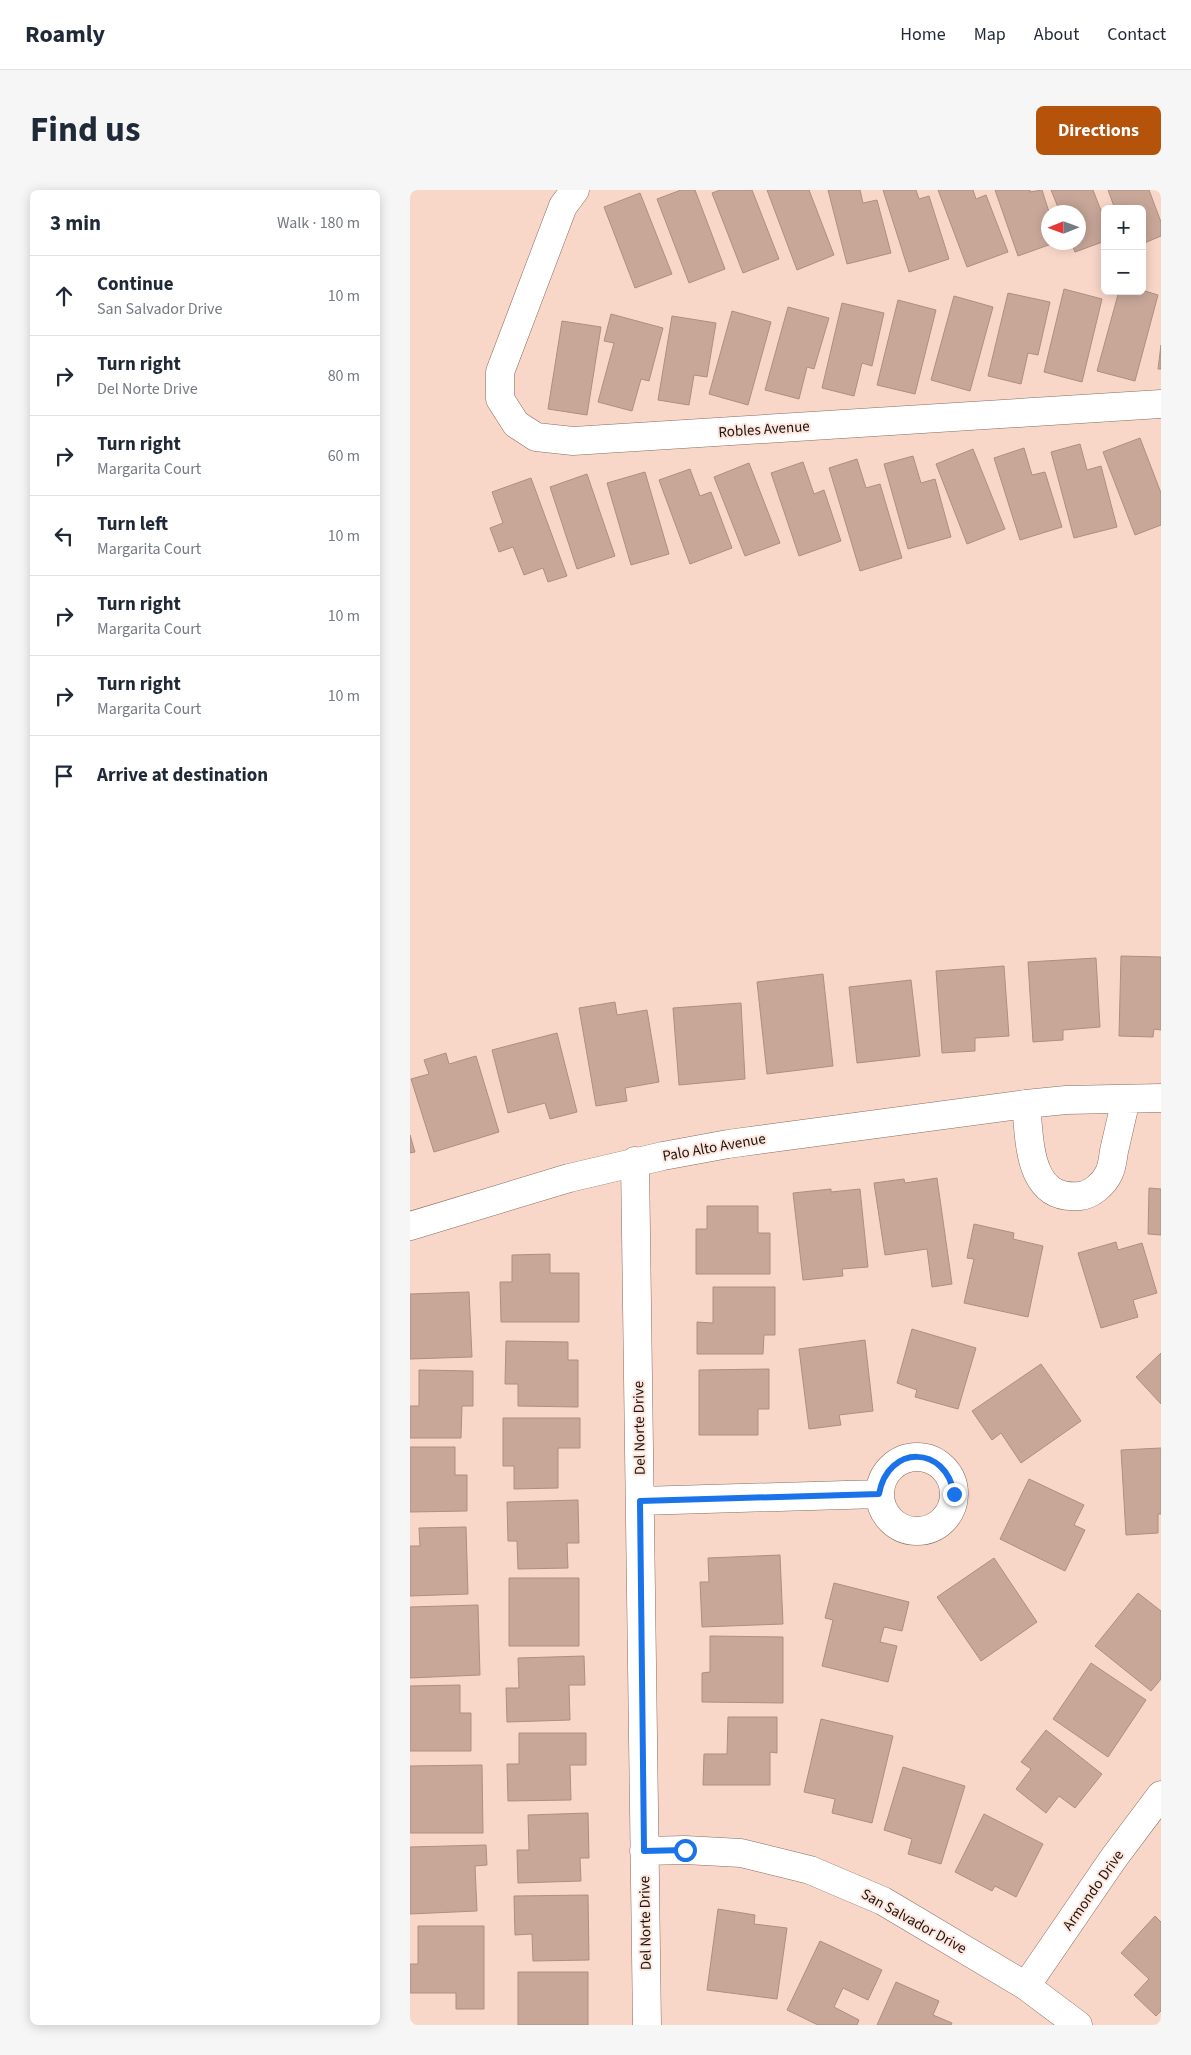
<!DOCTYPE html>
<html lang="en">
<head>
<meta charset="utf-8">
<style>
  body { margin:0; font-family:"Source Sans 3",sans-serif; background:#f6f6f7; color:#1f2937 }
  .controls { position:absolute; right:15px; top:15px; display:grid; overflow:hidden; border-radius:8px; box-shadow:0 2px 12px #0003 }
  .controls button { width:45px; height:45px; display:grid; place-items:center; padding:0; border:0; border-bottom:1px solid #e0e1e3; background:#fff; color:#1f2937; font:25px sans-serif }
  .compass { position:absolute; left:631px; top:15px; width:45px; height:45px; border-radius:50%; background:#fff; box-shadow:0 2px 12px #0003; rotate:269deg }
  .stop { position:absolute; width:15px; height:15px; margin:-11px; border:4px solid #1a73e8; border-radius:50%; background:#fff }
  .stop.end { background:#1a73e8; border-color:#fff; box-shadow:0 1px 5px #0008 }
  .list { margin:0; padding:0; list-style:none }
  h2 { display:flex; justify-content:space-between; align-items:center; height:65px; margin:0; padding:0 20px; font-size:21px }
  h2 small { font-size:16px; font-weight:400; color:#747a83 }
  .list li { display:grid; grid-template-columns:32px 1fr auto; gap:15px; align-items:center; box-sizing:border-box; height:80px; padding:0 20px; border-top:1px solid #e0e1e3 }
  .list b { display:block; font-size:19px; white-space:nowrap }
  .list p { margin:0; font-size:16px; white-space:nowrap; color:#747a83 }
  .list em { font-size:16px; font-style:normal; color:#747a83 }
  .icon { flex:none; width:28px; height:28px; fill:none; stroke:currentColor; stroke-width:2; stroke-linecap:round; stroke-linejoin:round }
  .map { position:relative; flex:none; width:751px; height:1835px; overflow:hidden; border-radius:8px }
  header { display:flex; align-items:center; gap:30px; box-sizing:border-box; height:70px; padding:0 25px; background:#fff; border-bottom:1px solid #e0e1e3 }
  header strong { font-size:24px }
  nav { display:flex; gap:28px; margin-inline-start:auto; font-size:18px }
  .intro { display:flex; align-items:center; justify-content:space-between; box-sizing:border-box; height:120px; padding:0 30px }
  h1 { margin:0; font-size:35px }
  .button { padding:12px 22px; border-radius:8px; background:#b45309; color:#fff; font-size:18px; font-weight:700 }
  main { display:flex; gap:30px; padding:0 30px }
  aside { flex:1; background:#fff; border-radius:8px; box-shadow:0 2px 12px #0003 }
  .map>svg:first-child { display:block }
</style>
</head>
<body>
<header>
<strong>Roamly</strong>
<nav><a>Home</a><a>Map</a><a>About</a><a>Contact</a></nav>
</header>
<div class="intro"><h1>Find us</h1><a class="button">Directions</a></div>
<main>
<aside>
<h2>3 min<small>Walk · 180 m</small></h2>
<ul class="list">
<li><svg class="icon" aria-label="ahead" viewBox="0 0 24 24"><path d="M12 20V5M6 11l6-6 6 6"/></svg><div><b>Continue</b><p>San Salvador Drive</p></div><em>10 m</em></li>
<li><svg class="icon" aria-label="right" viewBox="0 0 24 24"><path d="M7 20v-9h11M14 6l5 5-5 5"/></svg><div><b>Turn right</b><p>Del Norte Drive</p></div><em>80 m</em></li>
<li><svg class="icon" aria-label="right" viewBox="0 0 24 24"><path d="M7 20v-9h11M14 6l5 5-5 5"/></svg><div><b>Turn right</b><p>Margarita Court</p></div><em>60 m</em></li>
<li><svg class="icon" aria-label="left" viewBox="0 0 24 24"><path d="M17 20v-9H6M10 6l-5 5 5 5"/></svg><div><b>Turn left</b><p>Margarita Court</p></div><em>10 m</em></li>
<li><svg class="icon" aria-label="right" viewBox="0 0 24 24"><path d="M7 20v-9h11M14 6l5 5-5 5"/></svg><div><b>Turn right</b><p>Margarita Court</p></div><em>10 m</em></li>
<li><svg class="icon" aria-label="right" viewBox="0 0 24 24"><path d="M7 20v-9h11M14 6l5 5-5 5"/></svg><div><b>Turn right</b><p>Margarita Court</p></div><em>10 m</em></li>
<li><svg class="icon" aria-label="arrive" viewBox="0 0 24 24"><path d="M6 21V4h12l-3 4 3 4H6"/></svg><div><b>Arrive at destination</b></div></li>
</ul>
</aside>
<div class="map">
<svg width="751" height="1835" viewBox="0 0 751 1835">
  <rect width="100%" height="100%" fill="#f9d7c8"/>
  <path fill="#c8a799" stroke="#ae8e81" d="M271 0H285L315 79 279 93 247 9Z
    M310 0H342L369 69 333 83 302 3Z
    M357 0H399L424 65 387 80Z
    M418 0H450L453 13 467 10 481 63 437 74Z
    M473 0H506L509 9 519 6 539 69 499 82Z
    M528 0H563L566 9 576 5 598 62 557 77Z
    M585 0H620V2L632 0 639 22 638 52H647L608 66Z
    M641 0H683L695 31V51L665 62 661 52H668V22H650Z
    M698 0H739L751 32V46L732 54V19H705Z
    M230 3 262 84 225 98 194 17Z
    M654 99 692 109 672 192 634 182Z
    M732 100 748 105 725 191 687 181 709 101Z
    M598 103 640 112 628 165 618 163 611 194 578 186Z
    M544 106 583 117 560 201 521 190Z
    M488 110 526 120 505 204 467 195Z
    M432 113 474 123 462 176 452 173 444 206 412 198Z
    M378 117 419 128 404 179 397 177 389 209 355 200Z
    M322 121 361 132 338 215 299 204Z
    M201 124 253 138 239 191 231 189 222 221 188 212 204 153 194 151Z
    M262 126 306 133 297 187 284 185 279 215 248 210Z
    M152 131 191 137 177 225 138 219Z
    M751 155V179H748Z
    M730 248 751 303V335L725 345 693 262Z
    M670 254 677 280 691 276 707 337 664 348 641 262Z
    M614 258 622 285 635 282 652 337 610 350 584 268Z
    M563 259 595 339 557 354 526 274Z
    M503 266 511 293 525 289 541 347 498 359 474 274Z
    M447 269 456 298 470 294 492 368 450 381 419 278Z
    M393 272 404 304 414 300 431 351 389 366 361 283Z
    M339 273 370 353 335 366 304 287Z
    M280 279 290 306 301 302 322 358 280 374 249 290Z
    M235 282 259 364 221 375 197 293Z
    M177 284 205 366 167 379 140 297Z
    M121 288 157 386 138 392 133 378 114 385 103 357 89 362 80 338 93 333 82 302Z
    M711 766 751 767V840L744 839 743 847 709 846Z
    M686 768 690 837 653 840V850L623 852 618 772Z
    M594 776 599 846 565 848V861L532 863 526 781Z
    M413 784 423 876 357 884 347 792Z
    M501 790 510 866 447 873 439 797Z
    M205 812 207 825 237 820 249 892 215 898 217 911 186 916 169 818Z
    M331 813 335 889 269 895 263 818Z
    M147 843 167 922 140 929 135 913 98 923 82 860Z
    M36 863 39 874 66 866 89 942 24 962 1 889 19 884 14 870Z
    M0 945 5 962 0 963Z
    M527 988 542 1094 522 1097 517 1059 475 1065 464 993 494 989 495 993Z
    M739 998 751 999V1045L738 1044Z
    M421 999V1002L450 999 458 1077 432 1079 433 1086 393 1090 383 1003Z
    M297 1016H348V1043H360V1084H286V1039H297Z
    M564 1034 604 1043 603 1049 633 1056 618 1127 554 1113 564 1069 557 1068Z
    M706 1052 708 1060 732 1053 747 1103 723 1110 728 1127 691 1138 668 1063Z
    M140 1064V1083H169V1132H91L90 1092H102V1065Z
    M303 1097H365V1145H354L353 1164H287V1132L303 1133Z
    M59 1102 62 1167 0 1169V1104Z
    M502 1139 566 1158 548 1219 505 1207 507 1200 487 1193Z
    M455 1150 463 1221 429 1225 431 1235 399 1239 389 1159Z
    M96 1151 158 1152V1170H168V1217L108 1216V1194H95Z
    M751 1163V1214L726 1187Z
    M631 1174 671 1231 611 1273 591 1243 582 1250 562 1221Z
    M359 1179V1219H348V1245H289V1180Z
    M9 1180 63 1181V1216H52L51 1248H0V1216H9Z
    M93 1228H170V1258H148V1298L104 1299V1276H93Z
    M0 1257H45V1285H57V1321L0 1322Z
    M751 1258V1324H748V1343L716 1345 711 1260Z
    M619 1289 674 1315 664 1335 675 1340 655 1381 590 1349Z
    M168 1310 169 1353H157L158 1378 108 1379 107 1351H98L97 1312Z
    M56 1337 58 1404 0 1406V1356H10L9 1338Z
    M370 1365 373 1434 292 1437 290 1392H299L298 1368Z
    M584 1368 627 1432 571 1471 527 1407Z
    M99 1388H169V1456H99Z
    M424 1393 499 1412 492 1441 474 1437 470 1452 487 1456 478 1492 412 1476 423 1430 415 1428Z
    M728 1403 751 1421V1489L741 1501 685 1456Z
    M68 1415 70 1485 0 1488V1417Z
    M300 1446 373 1447V1513L292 1512V1483L300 1482Z
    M174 1466 175 1495H159L160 1530 97 1532 96 1498H109L108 1468Z
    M681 1473 736 1510 698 1567 643 1529Z
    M50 1495V1523H61V1561H0V1496Z
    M318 1527H367V1563L360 1562V1595H293L294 1564H317Z
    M411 1529 483 1546 462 1633 422 1623 425 1609 394 1602Z
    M636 1540 692 1584 665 1618 649 1606 636 1623 606 1599 621 1579 611 1572Z
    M109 1543H176V1575H160L161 1610 98 1611 97 1574H109Z
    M72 1575 73 1643H0V1576Z
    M493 1577 555 1596 531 1674 498 1664 502 1649 474 1640Z
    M178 1623 179 1668H170L171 1691 108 1693 107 1660H119L118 1625Z
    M574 1624 633 1654 606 1707 585 1696 582 1701 545 1682Z
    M76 1655 77 1675 65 1676 67 1721 0 1724V1657Z
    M178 1705 179 1770 123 1771 122 1744 105 1745 104 1706Z
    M308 1719 345 1725 344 1734 377 1738 367 1809 297 1800Z
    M745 1726 751 1732V1821L746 1826 724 1805 739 1789 711 1763Z
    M8 1736H74V1819H46V1803H0V1774H8Z
    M410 1751 472 1780 458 1810 433 1798 424 1817 449 1830 447 1835H408L377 1820Z
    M108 1782H178V1835H108Z
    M486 1792 529 1811 523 1825 542 1833 541 1835H467Z"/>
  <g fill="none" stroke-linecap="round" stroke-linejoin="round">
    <defs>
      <path id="minor" d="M165 0 153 16 90 182V209L106 234 126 247 163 251 751 214
        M616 914C620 950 617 1011 670 1006 681 1005 694 994 699 983 702 977 703 968 704 961 708 944 712 926 716 909
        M225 971 237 1835
        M0 1036 159 988 253 966 318 954 616 914 656 910 751 908
        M470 1304a37 37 0 1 1 74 0a37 37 0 1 1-74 0Z
        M230 1311 469 1304
        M234 1661 275 1660 331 1663 400 1680 473 1711 616 1796 668 1835
        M616 1796 703 1669 751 1605"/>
    </defs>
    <use href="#minor" stroke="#896b5e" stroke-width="29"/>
    <use href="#minor" stroke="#fff" stroke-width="28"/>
  </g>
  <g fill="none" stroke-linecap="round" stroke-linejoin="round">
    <path stroke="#1a73e8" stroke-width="6" d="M275 1660 234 1661 230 1311 469 1304C478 1254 536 1255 544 1304"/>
  </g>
  <g text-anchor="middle" stroke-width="4" stroke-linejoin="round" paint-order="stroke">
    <g font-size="15" fill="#1f130e" stroke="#fde7de">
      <text transform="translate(354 239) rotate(-4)" y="5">Robles Avenue</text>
      <text transform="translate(304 957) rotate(-10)" y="5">Palo Alto Avenue</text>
      <text transform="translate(229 1238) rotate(-91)" y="5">Del Norte Drive</text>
      <text transform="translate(683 1700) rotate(-55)" y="5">Armondo Drive</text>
      <text transform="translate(504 1731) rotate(29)" y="5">San Salvador Drive</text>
      <text transform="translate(235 1733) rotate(-91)" y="5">Del Norte Drive</text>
    </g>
  </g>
</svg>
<div class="controls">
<button>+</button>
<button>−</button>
</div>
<svg class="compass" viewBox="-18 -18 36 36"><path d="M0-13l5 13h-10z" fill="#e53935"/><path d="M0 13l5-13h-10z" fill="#747a83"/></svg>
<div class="stop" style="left:275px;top:1660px"></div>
<div class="stop end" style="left:544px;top:1304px"></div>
</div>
</main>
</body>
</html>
